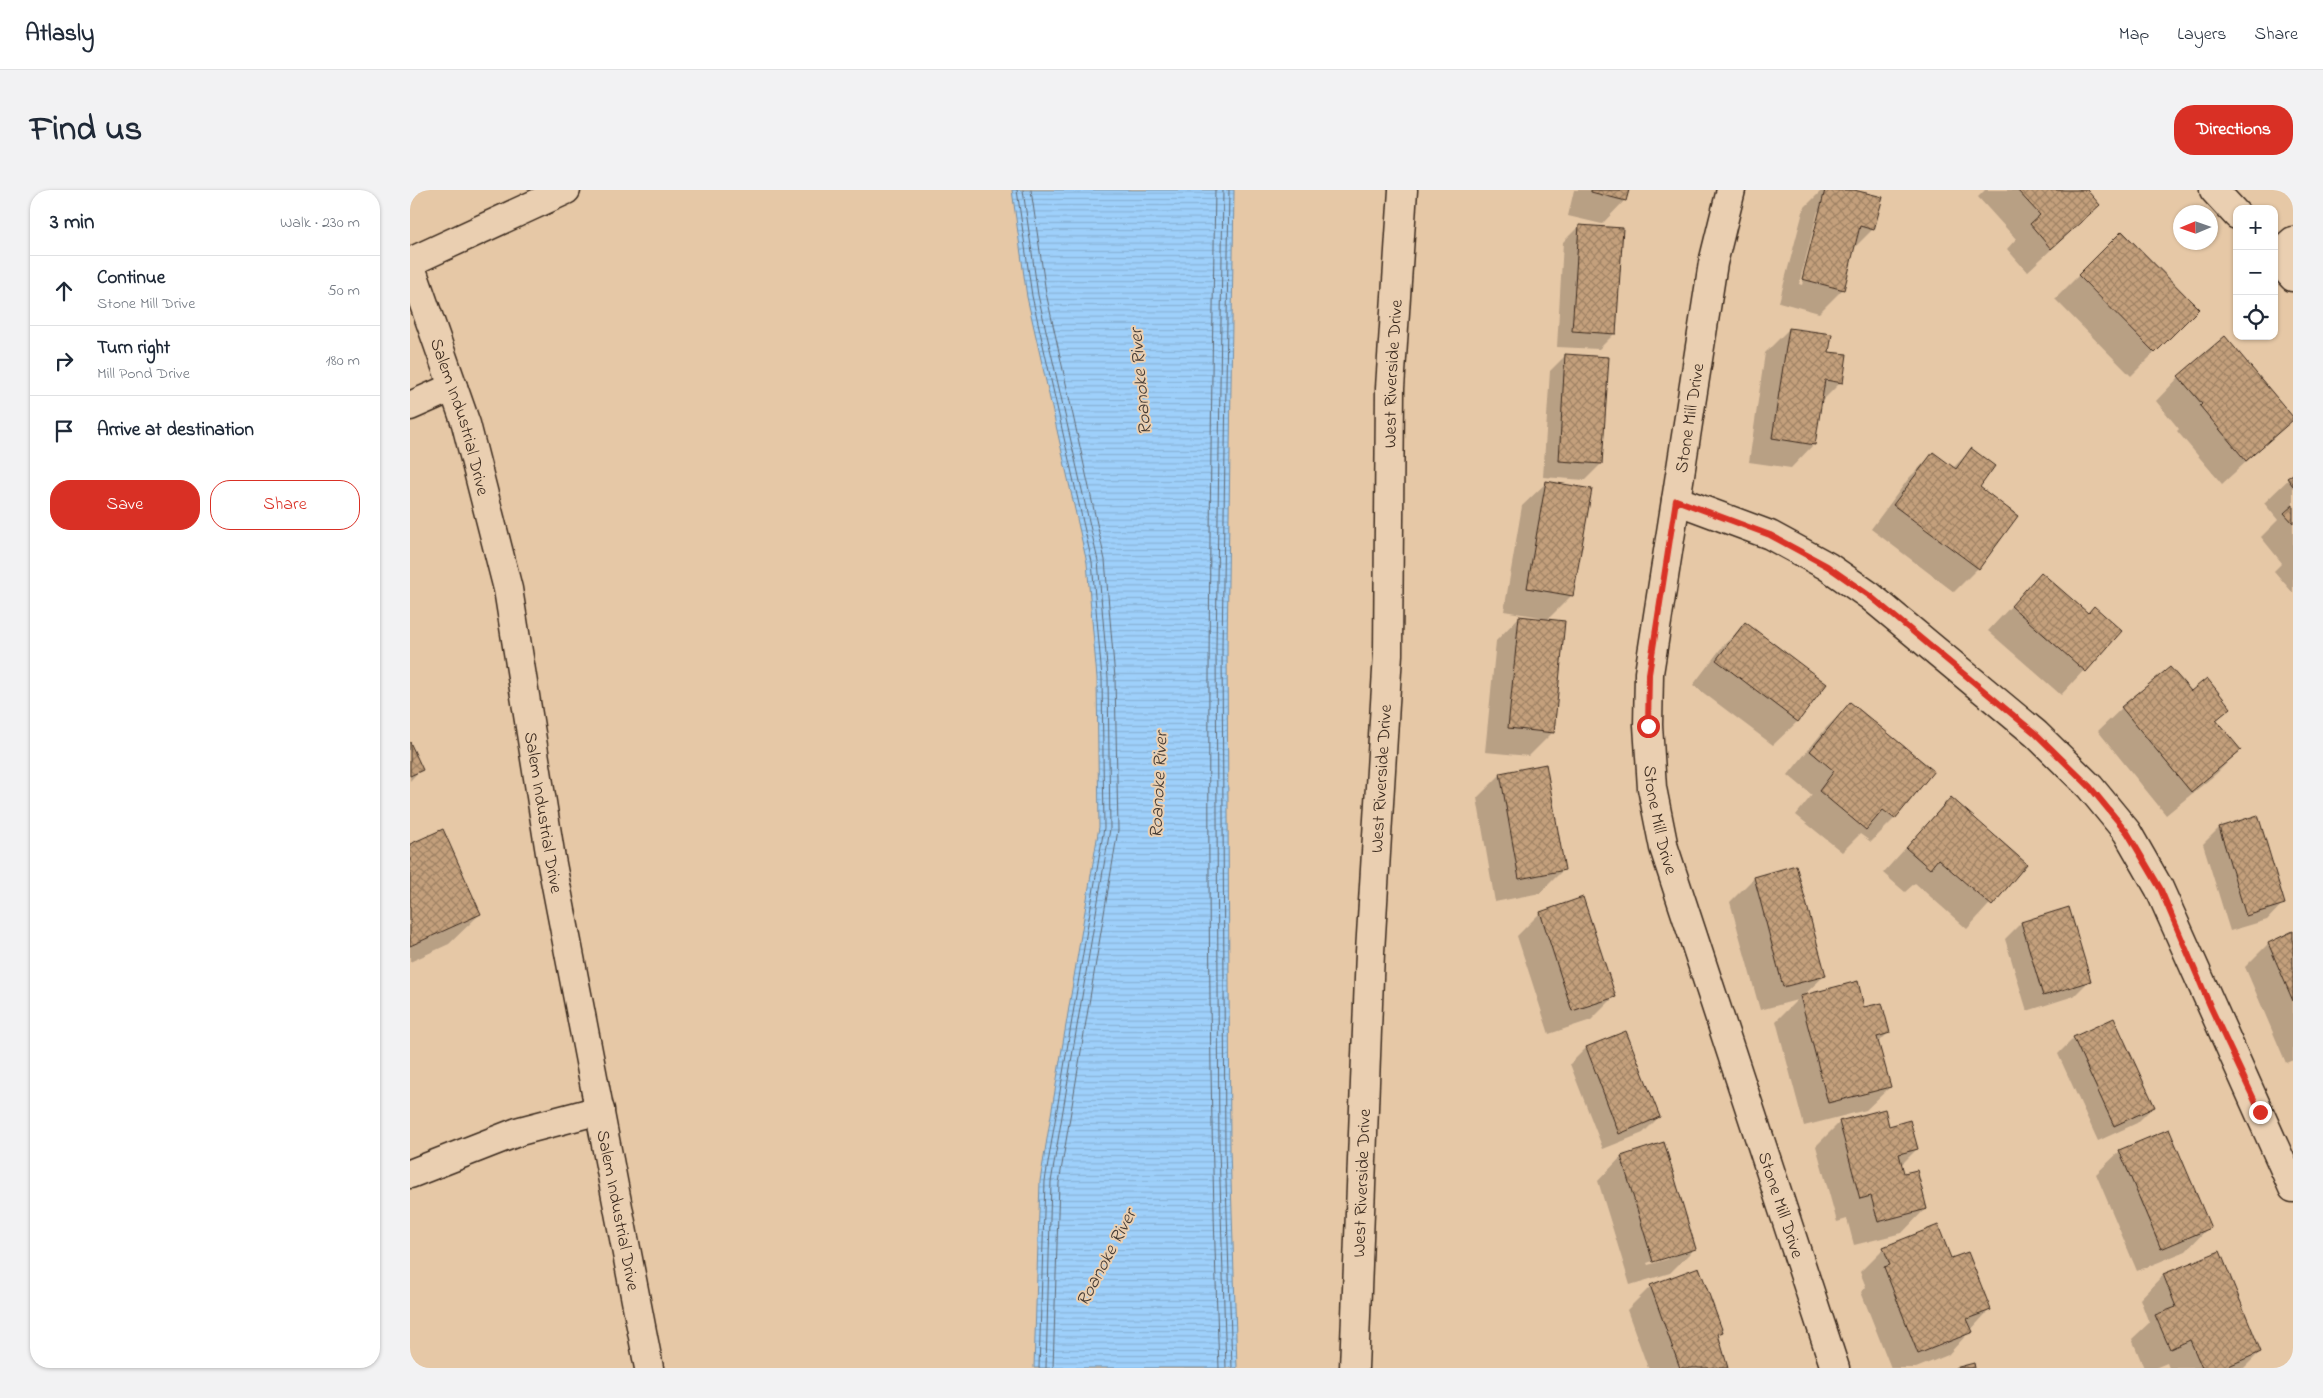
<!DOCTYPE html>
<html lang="en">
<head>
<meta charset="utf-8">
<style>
  body { margin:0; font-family:"Indie Flower",sans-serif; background:#f2f2f3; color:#1f2937 }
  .controls { position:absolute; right:15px; top:15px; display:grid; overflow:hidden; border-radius:10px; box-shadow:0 1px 4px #0004 }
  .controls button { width:45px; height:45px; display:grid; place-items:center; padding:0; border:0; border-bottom:1px solid #e0e1e3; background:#fff; color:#1f2937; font:25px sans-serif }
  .compass { position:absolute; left:1763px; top:15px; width:45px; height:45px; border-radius:50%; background:#fff; box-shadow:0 1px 4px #0004; rotate:268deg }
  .stop { position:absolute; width:15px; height:15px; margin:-11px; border:4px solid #d93025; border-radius:50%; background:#fff }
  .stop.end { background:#d93025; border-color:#fff; box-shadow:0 1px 5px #0008 }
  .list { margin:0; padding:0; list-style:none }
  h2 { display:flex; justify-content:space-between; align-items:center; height:65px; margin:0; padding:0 20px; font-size:21px }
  h2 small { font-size:16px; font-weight:400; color:#747a83 }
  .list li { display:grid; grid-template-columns:32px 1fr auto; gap:15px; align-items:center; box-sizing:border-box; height:70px; padding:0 20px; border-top:1px solid #e0e1e3 }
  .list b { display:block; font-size:19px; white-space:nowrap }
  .list p { margin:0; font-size:16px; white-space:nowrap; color:#747a83 }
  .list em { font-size:16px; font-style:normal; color:#747a83 }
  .actions { display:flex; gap:10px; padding:15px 20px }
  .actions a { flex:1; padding:11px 0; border:1px solid #d93025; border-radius:20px; text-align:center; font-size:18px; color:#d93025 }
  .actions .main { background:#d93025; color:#fff }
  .icon { flex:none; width:28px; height:28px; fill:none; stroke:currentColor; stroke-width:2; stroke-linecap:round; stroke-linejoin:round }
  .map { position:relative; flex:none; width:1883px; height:1178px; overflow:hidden; border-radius:20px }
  header { display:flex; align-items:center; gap:30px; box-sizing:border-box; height:70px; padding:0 25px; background:#fff; border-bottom:1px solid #e0e1e3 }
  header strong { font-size:24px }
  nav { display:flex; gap:28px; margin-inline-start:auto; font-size:18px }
  .intro { display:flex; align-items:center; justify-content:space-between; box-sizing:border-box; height:120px; padding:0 30px }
  h1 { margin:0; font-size:35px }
  .button { padding:12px 22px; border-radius:20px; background:#d93025; color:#fff; font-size:18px; font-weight:700 }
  main { display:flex; gap:30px; padding:0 30px }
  aside { flex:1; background:#fff; border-radius:20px; box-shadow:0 1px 4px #0004 }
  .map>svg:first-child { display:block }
</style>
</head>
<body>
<header>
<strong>Atlasly</strong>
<nav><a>Map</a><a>Layers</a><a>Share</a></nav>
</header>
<div class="intro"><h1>Find us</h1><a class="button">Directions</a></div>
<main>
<aside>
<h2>3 min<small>Walk · 230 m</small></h2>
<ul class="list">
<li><svg class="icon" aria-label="ahead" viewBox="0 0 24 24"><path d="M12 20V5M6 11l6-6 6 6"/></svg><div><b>Continue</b><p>Stone Mill Drive</p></div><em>50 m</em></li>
<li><svg class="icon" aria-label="right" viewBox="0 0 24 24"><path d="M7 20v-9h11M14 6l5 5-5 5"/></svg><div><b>Turn right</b><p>Mill Pond Drive</p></div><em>180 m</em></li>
<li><svg class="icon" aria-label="arrive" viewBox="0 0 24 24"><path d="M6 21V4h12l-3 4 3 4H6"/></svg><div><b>Arrive at destination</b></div></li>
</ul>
<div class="actions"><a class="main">Save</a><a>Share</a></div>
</aside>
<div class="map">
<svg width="1883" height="1178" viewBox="0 0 1883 1178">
  <defs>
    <pattern id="water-rules" width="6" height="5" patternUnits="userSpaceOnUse" patternTransform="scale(1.25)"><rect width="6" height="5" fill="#9ed0fb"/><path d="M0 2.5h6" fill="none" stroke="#89b3d7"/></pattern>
    <pattern id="building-cross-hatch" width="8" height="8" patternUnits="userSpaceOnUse" patternTransform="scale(1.25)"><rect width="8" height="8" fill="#c4a07c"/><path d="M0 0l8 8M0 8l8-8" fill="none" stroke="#a08365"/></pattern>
  </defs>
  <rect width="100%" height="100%" fill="#e6c8a6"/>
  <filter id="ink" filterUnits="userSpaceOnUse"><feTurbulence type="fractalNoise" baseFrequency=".02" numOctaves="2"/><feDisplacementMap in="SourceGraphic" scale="10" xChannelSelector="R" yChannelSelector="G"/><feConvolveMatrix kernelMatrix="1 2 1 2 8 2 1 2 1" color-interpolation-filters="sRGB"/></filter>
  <g filter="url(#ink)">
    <path fill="url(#water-rules)" stroke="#768ea3" d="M602 0H824L817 457 820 960 827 1178H624L630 991 689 637 687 488 677 373 617 107Z"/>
    <path fill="#0003" fill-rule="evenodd" d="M1164 0H1219L1215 10 1192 34 1158 26Z
      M1412 0H1439L1463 39 1443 59 1433 99 1409 123 1369 112 1394 18ZM1408 21H1411L1392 95 1389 94Z
      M1575 0H1675L1689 15 1617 82 1597 59 1606 49 1568 7Z
      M1169 36 1205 143 1189 159 1147 157 1153 52Z
      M1712 42 1788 119 1721 186 1645 109Z
      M1379 139 1431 192 1410 213 1404 254 1381 278 1339 272 1355 163Z
      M1156 165 1191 274 1175 290 1133 287 1140 181Z
      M1769 187 1883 229 1812 294 1767 241 1769 239 1746 211Z
      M1561 260 1568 298V378L1544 402 1461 339 1499 288 1523 264 1543 278Z
      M1883 285V403L1864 381 1872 373 1851 347 1868 330 1854 313Z
      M1136 293 1162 405 1137 430 1143 542 1119 566 1075 562 1086 451 1109 427 1129 429 1130 427 1094 421 1112 316Z
      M1631 384 1677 424 1710 441 1651 505 1578 441Z
      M1335 434 1415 494 1387 532 1363 555 1283 495 1312 457Z
      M1440 514 1522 582 1484 629 1461 652 1450 644 1432 662 1386 625 1402 605 1378 585 1416 538Z
      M1712 518H1819L1806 531 1830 560 1806 584 1756 625 1688 541Z
      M0 555 11 579 0 591Z
      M1091 584 1153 680 1130 703 1085 712 1067 608Z
      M1541 608 1616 674 1557 739 1505 693 1495 702 1473 683Z
      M1847 626 1873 713 1857 730 1820 741 1793 654 1809 638Z
      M0 655 70 724 39 754 0 772Z
      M1344 688 1415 785 1393 806 1454 819 1478 843 1468 853 1480 897 1456 920 1394 936 1366 831 1387 810 1350 820 1320 712Z
      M1130 723 1204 807 1181 830 1139 844 1107 746Z
      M1611 733 1680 790 1664 806 1617 821 1595 749Z
      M1883 743V870L1876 873 1835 777 1858 754Z
      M1215 843 1249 927 1233 943 1193 959 1160 874 1176 858Z
      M1664 848 1743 917 1727 933 1688 951 1648 864Z
      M1430 932 1478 937 1507 959 1491 975 1493 985 1515 1019 1492 1043 1444 1055 1437 1029 1427 1032 1406 956Z
      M1710 961 1799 1037 1776 1061 1727 1081 1686 984Z
      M1211 967 1284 1059 1260 1083 1220 1095 1188 991ZM1258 1066V1069L1238 1075 1237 1073Z
      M1474 1058 1541 1070 1580 1119 1538 1165 1506 1178H1481L1451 1102 1456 1097 1450 1082Z
      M1809 1062 1850 1162 1834 1178H1759L1757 1173 1745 1178H1734L1722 1149 1739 1133 1730 1109 1753 1085Z
      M1289 1079 1311 1142 1307 1146 1318 1177 1238 1178 1217 1120 1240 1097Z"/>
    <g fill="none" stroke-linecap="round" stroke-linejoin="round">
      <path stroke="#636c76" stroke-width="1" d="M607 0 622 106 682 372 692 488 694 638 635 991 629 1178
        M613 0 628 105 688 371 698 488 700 639 641 992 636 1178
        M621 0 636 103 695 370 705 488 708 640 649 993 643 1178
        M805 0C798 393 794 786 809 1178
        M813 0 806 457 809 960 816 1178
        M819 0 812 457 815 960 822 1178"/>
    </g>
    <path fill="url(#building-cross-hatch)" stroke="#3b2a1e" d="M1181 0H1219L1216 11 1181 2Z
      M1415 0H1444L1473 7 1464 40 1450 36 1434 100 1392 89Z
      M1607 0H1677L1690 15 1641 59 1620 34 1630 25Z
      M1169 35 1213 38 1206 144 1162 141Z
      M1712 41 1789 119 1745 163 1668 85Z
      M1379 138 1422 144 1419 162 1437 164 1433 193 1415 190 1405 255 1362 248Z
      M1815 146 1883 227V230L1836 271 1790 216 1792 214 1768 186Z
      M1155 164 1199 167 1192 274 1149 271Z
      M1561 258 1585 276 1570 297 1608 326 1569 379 1483 315 1523 262 1546 279Z
      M1883 284V296L1877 288Z
      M1136 291 1182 299 1163 406 1117 398Z
      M1883 315V333L1874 323Z
      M1631 382 1678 423 1684 416 1712 441 1676 482 1601 416Z
      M1109 426 1155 431 1144 543 1098 538Z
      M1335 432 1417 494 1388 532 1306 470Z
      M1760 477 1781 501 1797 488 1821 518 1806 530 1831 560 1781 602 1711 517Z
      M1440 512 1524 581 1485 629 1473 620 1456 640 1409 601 1424 581 1400 561Z
      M0 552 13 580 0 586Z
      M1136 574 1155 680 1109 689 1090 583Z
      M1541 607 1617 674 1582 716 1528 669 1520 679 1496 658Z
      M1848 625 1875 714 1836 726 1809 637Z
      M33 639 71 724 0 756V654Z
      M1386 675 1416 786 1373 797 1344 687Z
      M1173 707 1206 807 1162 821 1130 722Z
      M1659 717 1681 791 1633 806 1611 732Z
      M1883 741V811L1858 753Z
      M1448 791 1454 817 1472 813 1480 843 1467 847 1481 897 1418 913 1390 806Z
      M1704 828 1745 917 1704 936 1663 847Z
      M1216 841 1250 927 1209 944 1176 857Z
      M1475 919 1479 936 1500 930 1508 959 1489 964 1494 983 1507 980 1517 1019 1468 1032 1461 1006 1450 1009 1429 931Z
      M1759 939 1801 1038 1751 1059 1709 960Z
      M1254 952 1286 1059 1243 1072 1211 966Z
      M1528 1035 1541 1068 1558 1062 1581 1120 1557 1129 1563 1142 1508 1164 1474 1077 1480 1075 1473 1057Z
      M1810 1061 1851 1162 1814 1178H1792L1780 1150 1760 1159 1745 1125 1766 1117 1753 1084Z
      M1289 1077 1313 1142 1308 1144 1318 1178H1270L1240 1095Z
      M1564 1173 1565 1178H1545Z"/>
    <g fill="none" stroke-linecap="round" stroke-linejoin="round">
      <defs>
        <g id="minor">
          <path id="s1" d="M1321 0 1303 73 1239 483 1238 535 1242 598 1254 658 1425 1178"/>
          <path d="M1804 0 1827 25"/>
          <path d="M1864 66 1883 87"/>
          <path d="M1865 67 1883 51"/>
          <path d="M0 72 156 0"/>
          <path id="s2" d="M0 74 56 234 98 399 141 669 239 1178"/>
          <path d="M0 216 43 197"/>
          <path d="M1266 310 1360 345 1417 376 1460 406 1626 544 1680 597 1717 642 1749 698 1883 998"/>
          <path d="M0 984 110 941 190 920"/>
          <path id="s3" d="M944 1178 960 762 978 464 980 198 993 0"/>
        </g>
      </defs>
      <use href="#minor" stroke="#3b2a1e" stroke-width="31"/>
      <use href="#minor" stroke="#eacfb1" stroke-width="28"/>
    </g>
  </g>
  <g fill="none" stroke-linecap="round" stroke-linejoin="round" filter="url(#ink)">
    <path stroke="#d93025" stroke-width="6" d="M1238 536 1239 484 1266 310 1360 345 1417 376 1460 406 1626 544 1680 597 1717 642 1750 698 1801 818 1850 922"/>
  </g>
  <g text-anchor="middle" stroke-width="4" stroke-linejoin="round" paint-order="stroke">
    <g font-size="18" fill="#3b2a1e" stroke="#eacfb1">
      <text dy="6" stroke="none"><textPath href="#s3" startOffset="995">West Riverside Drive</textPath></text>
      <text dy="6" stroke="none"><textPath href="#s2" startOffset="161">Salem Industrial Drive</textPath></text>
      <text transform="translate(1279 228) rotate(-81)" y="6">Stone Mill Drive</text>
      <text dy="6" stroke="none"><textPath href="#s3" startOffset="590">West Riverside Drive</textPath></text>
      <text dy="6" stroke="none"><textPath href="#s2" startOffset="566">Salem Industrial Drive</textPath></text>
      <text dy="6" stroke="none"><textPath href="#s1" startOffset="638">Stone Mill Drive</textPath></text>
      <text dy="6" stroke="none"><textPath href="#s3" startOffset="185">West Riverside Drive</textPath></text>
      <text dy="6" stroke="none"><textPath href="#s1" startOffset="1042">Stone Mill Drive</textPath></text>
      <text dy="6" stroke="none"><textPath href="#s2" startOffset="971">Salem Industrial Drive</textPath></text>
    </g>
    <g font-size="19" font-style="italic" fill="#453b34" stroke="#eacfb1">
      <text transform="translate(729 192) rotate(-95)" y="7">Roanoke River</text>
      <text transform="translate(747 595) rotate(-87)" y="7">Roanoke River</text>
      <text transform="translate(695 1067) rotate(-62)" y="7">Roanoke River</text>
    </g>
  </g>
</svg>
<div class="controls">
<button>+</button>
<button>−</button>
<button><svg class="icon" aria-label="locate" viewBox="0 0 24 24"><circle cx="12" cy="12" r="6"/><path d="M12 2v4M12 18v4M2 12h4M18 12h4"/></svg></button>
</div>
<svg class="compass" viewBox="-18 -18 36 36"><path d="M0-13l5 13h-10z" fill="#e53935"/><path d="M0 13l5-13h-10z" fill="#747a83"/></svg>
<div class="stop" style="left:1238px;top:536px"></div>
<div class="stop end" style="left:1850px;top:922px"></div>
</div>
</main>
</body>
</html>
